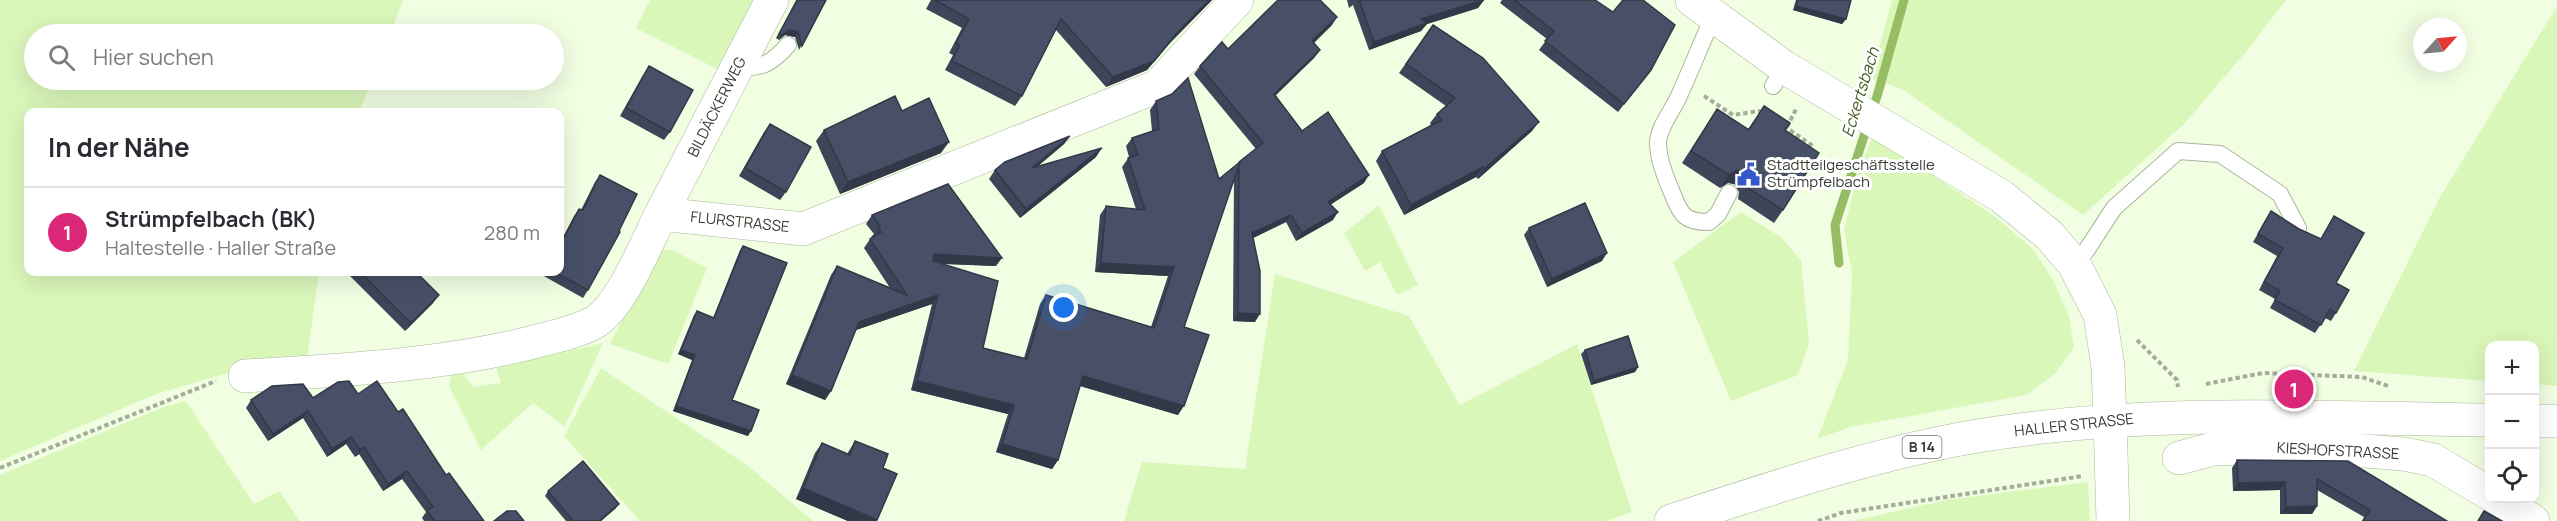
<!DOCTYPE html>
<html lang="de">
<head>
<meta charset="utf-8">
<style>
  body { margin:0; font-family:Manrope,sans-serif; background:#f7f7f7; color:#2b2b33 }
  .controls { position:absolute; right:18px; bottom:18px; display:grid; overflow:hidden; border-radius:12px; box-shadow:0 6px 24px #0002 }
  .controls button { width:54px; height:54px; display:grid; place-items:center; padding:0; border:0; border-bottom:2px solid #e1e1e2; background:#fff; color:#2b2b33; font:30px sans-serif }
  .compass { position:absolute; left:2413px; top:18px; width:54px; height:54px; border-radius:50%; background:#fff; box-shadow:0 6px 24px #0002; rotate:63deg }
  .you { position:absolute; left:1064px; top:308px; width:21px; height:21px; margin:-15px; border:4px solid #fff; border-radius:50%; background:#1a73e8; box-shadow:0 0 0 9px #1a73e833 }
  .badge { display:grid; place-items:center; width:39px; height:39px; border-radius:50%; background:#db2777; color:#fff; font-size:20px; font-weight:700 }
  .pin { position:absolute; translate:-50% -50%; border:3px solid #fff; box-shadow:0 2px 6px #0006 }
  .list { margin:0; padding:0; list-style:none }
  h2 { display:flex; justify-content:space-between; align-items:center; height:78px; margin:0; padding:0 24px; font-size:26px }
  h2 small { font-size:20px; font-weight:400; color:#7c7c81 }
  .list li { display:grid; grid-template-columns:39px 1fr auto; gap:18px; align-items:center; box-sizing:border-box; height:90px; padding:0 24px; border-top:2px solid #e1e1e2 }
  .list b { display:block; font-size:22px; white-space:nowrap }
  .list p { margin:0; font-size:20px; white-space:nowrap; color:#7c7c81 }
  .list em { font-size:20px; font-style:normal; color:#7c7c81 }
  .icon { flex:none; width:33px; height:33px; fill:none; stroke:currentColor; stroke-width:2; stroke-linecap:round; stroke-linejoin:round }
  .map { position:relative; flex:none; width:2557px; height:521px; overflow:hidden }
  .search { position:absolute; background:#fff; box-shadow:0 6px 24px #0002; left:24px; top:24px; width:540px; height:66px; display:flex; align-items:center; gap:15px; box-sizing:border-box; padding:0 21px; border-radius:33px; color:#7c7c81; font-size:22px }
  .panel { position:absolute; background:#fff; box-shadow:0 6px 24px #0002; left:24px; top:108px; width:540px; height:168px; border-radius:12px }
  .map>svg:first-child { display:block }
</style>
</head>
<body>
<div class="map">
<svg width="2557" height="521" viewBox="0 0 2557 521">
  <rect width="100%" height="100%" fill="#f1fee2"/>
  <path fill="#daf7ba" d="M0 0H403L390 34H34V80H372L359 112H28V272H319L307 358 231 372 156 394 0 461Z
    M650 0H764L727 74 636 28Z
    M1892 0H2286L2250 47 2184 124 2083 215 1902 89 1871 79Z
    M2557 6V386L2535 384 2534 346H2490L2489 381 2354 371 2440 197Z
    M1873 136 1993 215 2033 249 2053 280 2069 315 2074 347 2055 374 2026 395 1850 427 1817 439 1848 360 1852 273 1844 230 1857 176Z
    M1379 205 1418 285 1397 295 1380 262 1365 271 1344 233Z
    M1741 212 1782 238 1801 260 1809 343 1798 375 1731 401 1673 262Z
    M661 250H672L707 268 668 364 610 344 646 271Z
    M1275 274 1409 316 1460 405 1577 344 1632 512 1606 521H1124L1142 462 1245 469Z
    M603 343 565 427 533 403 481 450 449 386 453 371 459 368 473 387 501 383 496 368Z
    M601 368 747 465 813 521H640L564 436Z
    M186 401 254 504 279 491 300 521H0V475L161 408Z
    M2088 482 2090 521H1853L1946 500Z"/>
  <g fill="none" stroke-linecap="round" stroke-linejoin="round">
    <path stroke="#96bd64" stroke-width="9" d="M1839 263 1835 225 1878 93 1904 0"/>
    <defs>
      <path id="lane" d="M1714 15C1702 42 1691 69 1679 96 1673 110 1659 126 1658 142 1658 160 1666 178 1673 195 1681 216 1686 222 1709 222L1718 214 1729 193
        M738 67C762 69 772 63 788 45
        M1773 86 1784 67
        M2074 264 2086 251 2114 208 2178 151 2220 154 2280 194 2298 228"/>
      <path id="street" d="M661 214 772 0
        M245 376C341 370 436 366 530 343 551 337 576 333 595 322 622 305 646 244 661 214L803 229 1158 86 1237 0
        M2110 420 2113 521
        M2179 458 2213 449 2325 448 2404 454 2433 460 2490 494
        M2497 498 2533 521"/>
      <path id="secondary" d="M1692 0 1784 67 2001 196 2049 235 2074 264 2100 315 2108 367 2110 420"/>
      <path id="primary" d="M2534 421H2557
        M1671 521C1772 488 1873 454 1977 436 2147 408 2319 418 2490 420"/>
    </defs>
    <use href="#lane" stroke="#aab79d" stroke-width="18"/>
    <use href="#street" stroke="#aab79d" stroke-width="34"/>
    <use href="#secondary" stroke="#aab79d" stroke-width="34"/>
    <use href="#primary" stroke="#aab79d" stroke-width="34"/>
    <path stroke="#a3ad99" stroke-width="4" stroke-dasharray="4.5 3" stroke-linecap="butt" d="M1704 96 1733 115 1759 111 1762 113
      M1784 126 1813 146
      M1787 127 1796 109
      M2137 340 2177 380 2178 387
      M2206 384 2263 373 2362 377 2388 386
      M0 468 216 381
      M1818 521 1841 513 2083 476"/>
    <use href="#lane" stroke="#fff" stroke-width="16"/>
    <use href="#street" stroke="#fff" stroke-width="33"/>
    <use href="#secondary" stroke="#fff" stroke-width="33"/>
    <use href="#primary" stroke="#fff" stroke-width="33"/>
  </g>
  <path fill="#3d4559" d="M797 0H826L799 50 795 37 785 35 779 40 776 38Z
    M931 0H1212L1169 44 1147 70 1106 87 1056 30 1022 96 1015 106 945 70 953 55 949 53 962 28 926 9Z
    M1347 0H1484L1478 8 1427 24 1421 31 1369 50 1353 5 1349 8Z
    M1502 0H1595L1651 70 1618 112 1539 50 1547 39 1500 3Z
    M1796 0H1851L1846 19 1842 24 1793 10Z
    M1332 25 1314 43 1320 50 1314 58 1275 95 1302 131 1364 183 1330 205 1333 220 1296 241 1286 222 1253 238 1255 322 1233 321 1234 179 1184 327 1178 415 1080 386 1058 460 1052 469 996 452 1008 414 911 390 932 304 856 330 831 391 825 400 786 384 831 275 837 266 890 288 864 248 870 239 872 238 871 237 874 234 866 224 872 215 996 266 941 264 983 348 1024 358 1040 304 1046 295 1151 327 1168 276 1095 272 1100 215 1106 206 1136 209 1122 167 1129 157 1126 146 1132 138 1152 131 1150 110 1156 101 1219 179 1256 149 1194 74 1200 66 1228 49Z
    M1433 25 1532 131 1478 179 1476 177 1404 215 1376 161 1382 151 1431 125 1430 123 1437 114 1446 106 1399 73Z
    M649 67 670 132 664 140 620 116 643 75Z
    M1764 106 1785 130 1783 210 1774 223 1738 199 1739 192 1734 184 1728 183 1720 188 1682 163 1717 109 1748 129Z
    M902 111 941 153 840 194 816 141 824 130Z
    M770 124 786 192 780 200 739 176 764 132Z
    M1070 136 1064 144 1038 166 1096 157 1020 218 989 179 995 170Z
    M600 175 588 290 583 298 542 275 544 272H560V243L574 216 579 209 581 210 595 182Z
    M2271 211 2299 229 2321 239 2334 216 2336 313 2331 321 2325 318 2315 333 2270 308 2275 299 2259 290 2277 256 2253 242Z
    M1529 228 1602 261 1547 287 1524 235Z
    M743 246 732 400 748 436 673 411 692 360 678 354 694 315 697 311 713 318 740 250Z
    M346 272H388L433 303 405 331Z
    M1585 350 1638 367 1635 372 1591 385 1581 354Z
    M358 394 398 412 446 475 484 521H424L422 518 426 512 402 479 383 491 359 454 355 457 346 444 327 457 303 418 268 441 246 408 251 400 313 398Z
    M855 441 883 468 897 474 876 521H848L796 499 815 453 822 443 847 454Z
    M2237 460 2348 461 2447 521H2362L2364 517 2317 490V506L2312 514H2280V490L2233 491 2232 468Z
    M548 491 616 508 601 521H566L545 496Z"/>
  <path fill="#323848" d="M1209 0H1212L1169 44 1147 70 1106 87 1113 77 1176 34Z
    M1484 0 1478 8 1427 24 1421 31 1369 50 1374 42 1421 19Z
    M1796 6 1846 19 1842 24 1793 10Z
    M1337 17 1332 25 1307 49 1312 41Z
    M789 30 798 32 795 37 785 35 779 40 782 35Z
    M1320 50 1314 58 1269 102 1274 94Z
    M1539 122 1532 131 1478 179 1484 169Z
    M1070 136 1064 144 1026 176 1032 168Z
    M949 142 941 153 840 194 848 182Z
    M1102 148 1096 157 1020 218 1026 209Z
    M1483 167 1476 177 1404 215 1411 205Z
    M1737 170 1743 172 1734 184 1728 183 1720 188 1729 175Z
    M1369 175 1364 183 1322 210 1328 202Z
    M1338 212 1333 220 1296 241 1302 233Z
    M1291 215 1286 222 1247 241 1252 233Z
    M1607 253 1602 261 1547 287 1552 279Z
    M934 254 1002 258 996 266 928 263Z
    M1101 263 1174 267 1168 276 1095 272Z
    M439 295 433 303 405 331 411 323Z
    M938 295 932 304 853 331 859 322Z
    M1238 313 1260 314 1255 322 1233 321Z
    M681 350 695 355 692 360 678 354Z
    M1638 367 1635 372 1591 385 1594 381Z
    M792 375 831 391 825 400 786 384Z
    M1083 376 1184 406 1178 415 1077 385Z
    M917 381 1014 405 1008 414 911 390Z
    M676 406 751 431 748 436 673 411Z
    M308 411 303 418 268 441 273 434Z
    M351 437 346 444 327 457 332 449Z
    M1002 444 1058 460 1052 469 996 452Z
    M364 447 359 454 355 457 360 450Z
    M407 471 402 479 383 491 388 484Z
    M2285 482 2280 490 2233 491 2238 483Z
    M803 488 877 520 876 521H848L796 499Z
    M619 504 616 508 601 521H599Z
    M2317 506 2312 514H2280L2286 507Z"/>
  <path fill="#475067" stroke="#323848" stroke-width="1.5" d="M797 0H826L802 46 798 32 789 30 782 35 779 34Z
    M935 0H1209L1176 34 1154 61 1113 77 1061 19 1022 96 952 61 960 45 956 43 969 19Z
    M1278 0H1320L1337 17 1312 41 1320 50 1274 94 1302 131 1328 112 1369 175 1328 202 1338 212 1302 233 1291 215 1252 233 1260 271V314L1238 313 1239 162 1263 143 1200 66 1222 42 1228 49Z
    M1359 0H1484L1421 19 1427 23 1374 42Z
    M1514 0H1595L1613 12 1623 0H1643L1675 25 1651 70 1624 104 1545 41 1554 31Z
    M1798 0H1851L1846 19 1796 6Z
    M1433 25 1483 58 1539 122 1484 169 1483 167 1411 205 1382 151 1442 120 1437 114 1455 98 1406 64Z
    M649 66 693 90 670 132 626 108Z
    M1188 78 1219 179 1240 162 1184 327 1209 335 1184 406 1083 376 1058 460 1002 444 1014 405 917 381 938 295 859 322 831 391 792 375 837 266 907 295 870 239 881 232 878 228 880 226 872 215 948 184 1002 258 934 254 933 261 998 281 983 348 1027 359 1046 295 1154 328 1174 267 1101 263 1106 206 1145 210 1128 158 1138 155 1132 138 1159 129 1156 101 1172 94Z
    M895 96 902 111 929 98 949 142 848 182 824 130Z
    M1764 106 1790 123 1785 130 1819 153 1783 210 1746 187 1748 180 1743 172 1737 170 1729 175 1691 151 1717 109 1749 130Z
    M770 124 811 147 786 192 745 168Z
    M1070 136 1032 168 1102 148 1026 209 995 170 1005 162Z
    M600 175 637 194 619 231 620 232 588 290 554 272H560V245L579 209 583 210Z
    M1585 203 1607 253 1552 279 1529 228Z
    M2271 211 2299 229 2321 239 2334 216 2364 233 2336 283 2349 290 2336 313 2330 309 2321 325 2275 300 2280 291 2264 282 2283 248 2258 234Z
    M743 246 787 263 732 400 759 410 751 431 676 406 695 355 681 350 697 311 714 318Z
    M360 272H388L390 273 391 272H416L439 295 411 323Z
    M1628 336 1638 367 1594 381 1585 350Z
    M349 381 358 394 377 381 398 412 403 409 446 475 449 473 484 521H435L427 511 433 507 407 471 388 484 364 447 360 450 351 437 332 449 308 411 273 434 251 400 272 386 303 384 313 398 338 382Z
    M855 441 888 454 883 468 897 474 877 520 803 488 822 443 850 455Z
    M2237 460 2348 461 2447 521H2363L2370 510 2317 479V506L2286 507 2285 482 2238 483Z
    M583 461 619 504 599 521H573L548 491Z
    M507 511H516L524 521H494Z
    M2484 511 2502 521H2478Z"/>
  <defs>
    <symbol id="civic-bare" viewBox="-9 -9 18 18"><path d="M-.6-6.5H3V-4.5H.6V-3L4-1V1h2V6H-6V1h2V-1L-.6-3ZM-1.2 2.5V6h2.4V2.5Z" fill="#3858c9" stroke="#fff" stroke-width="2.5" paint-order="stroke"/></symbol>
  </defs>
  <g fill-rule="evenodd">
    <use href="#civic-bare" x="1732" y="158" width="33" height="33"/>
  </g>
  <g text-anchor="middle" stroke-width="6" stroke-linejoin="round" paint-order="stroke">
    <rect fill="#fff" stroke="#737770" stroke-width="1.5" x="1902.5" y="436" width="39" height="22" rx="4.5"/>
    <g font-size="14" font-weight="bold" fill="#373d32">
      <text x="1922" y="452">B 14</text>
    </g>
    <g font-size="15" fill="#373d32" stroke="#fff">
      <text transform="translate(717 107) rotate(-63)" y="5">BILDÄCKERWEG</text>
      <text transform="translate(740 222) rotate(6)" y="5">FLURSTRASSE</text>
      <text transform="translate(2074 425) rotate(-6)" y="5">HALLER STRASSE</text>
      <text transform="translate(2338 451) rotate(3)" y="5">KIESHOFSTRASSE</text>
    </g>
    <g font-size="15" fill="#373d32" stroke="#fff" text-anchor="start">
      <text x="1767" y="170">Stadtteilgeschäftsstelle<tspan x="1767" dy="17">Strümpfelbach</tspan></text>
    </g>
    <g font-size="16" font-style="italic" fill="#435c1e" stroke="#fff">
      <text transform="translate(1860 92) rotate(-73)" y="6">Eckertsbach</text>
    </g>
  </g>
</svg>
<div class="controls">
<button>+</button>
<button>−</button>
<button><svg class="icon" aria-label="locate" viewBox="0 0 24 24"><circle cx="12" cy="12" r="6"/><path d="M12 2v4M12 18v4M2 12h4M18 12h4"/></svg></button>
</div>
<svg class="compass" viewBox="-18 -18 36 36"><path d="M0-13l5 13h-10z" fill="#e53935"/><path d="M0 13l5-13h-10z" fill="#7c7c81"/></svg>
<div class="you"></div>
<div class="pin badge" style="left:2294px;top:389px">1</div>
<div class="search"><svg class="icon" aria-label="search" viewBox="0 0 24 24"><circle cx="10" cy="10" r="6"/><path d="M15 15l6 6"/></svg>Hier suchen</div>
<section class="panel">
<h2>In der Nähe<small></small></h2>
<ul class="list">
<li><span class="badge">1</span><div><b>Strümpfelbach (BK)</b><p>Haltestelle · Haller Straße</p></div><em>280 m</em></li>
</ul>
</section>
</div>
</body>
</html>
